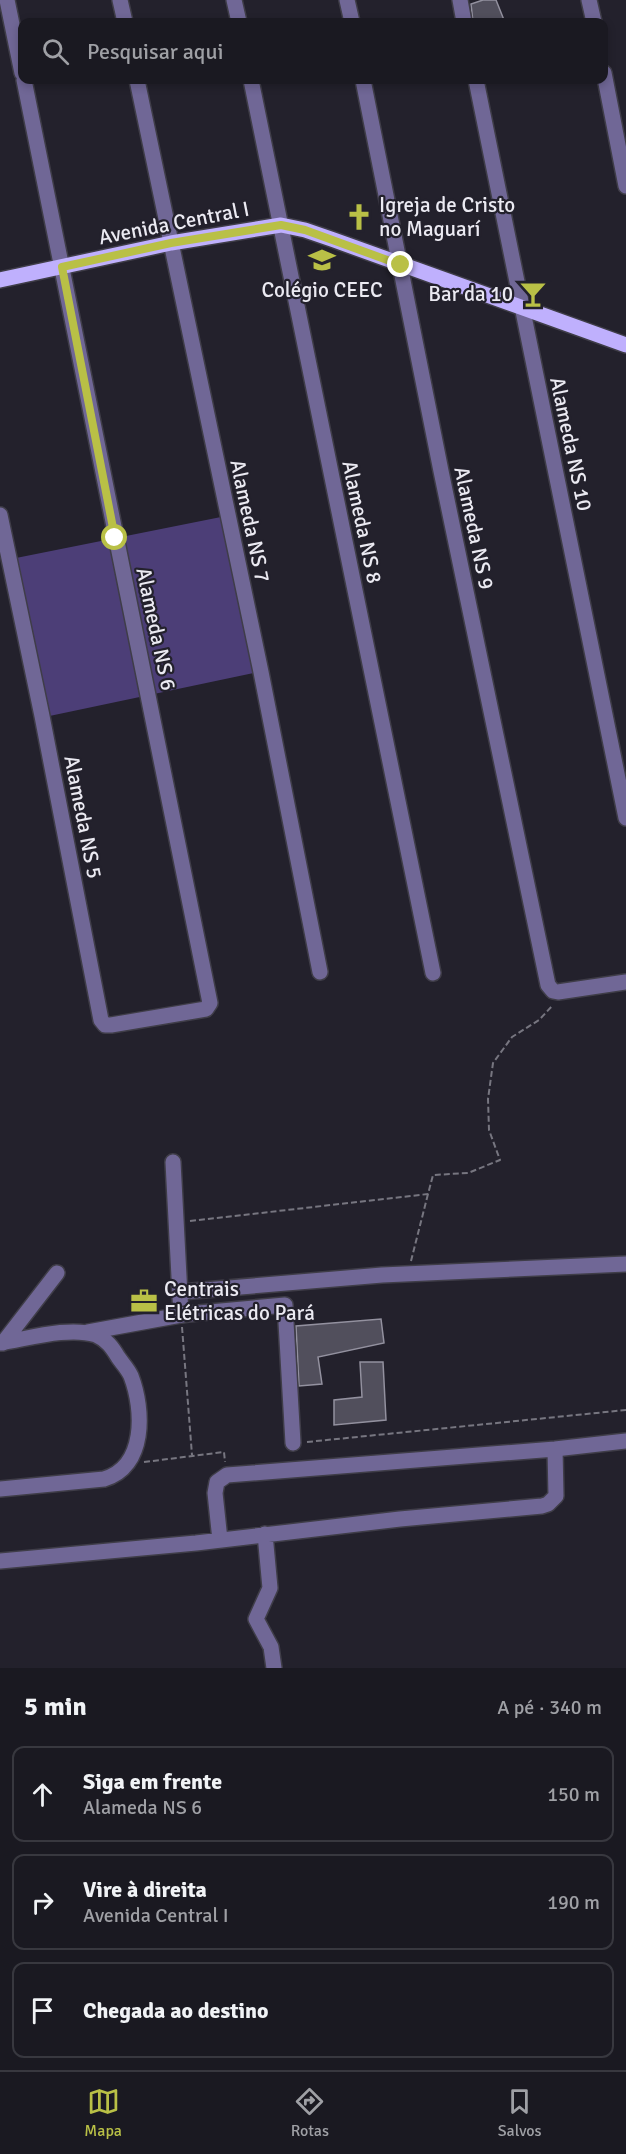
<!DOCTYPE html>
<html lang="pt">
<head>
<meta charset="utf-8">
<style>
  body { margin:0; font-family:Signika,sans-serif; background:#27262e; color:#f1f3f6 }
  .stop { position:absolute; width:18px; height:18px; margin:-14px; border:4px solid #b9c046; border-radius:50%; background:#fff }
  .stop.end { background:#b9c046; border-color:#fff; box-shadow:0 2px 6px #0008 }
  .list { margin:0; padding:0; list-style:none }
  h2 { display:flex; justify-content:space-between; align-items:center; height:78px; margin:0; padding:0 24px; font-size:26px }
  h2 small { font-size:20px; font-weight:400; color:#9fa0a5 }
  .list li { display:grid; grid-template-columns:39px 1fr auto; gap:18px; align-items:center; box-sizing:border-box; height:96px; margin:0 12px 12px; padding:0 12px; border:2px solid #38383f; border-radius:12px }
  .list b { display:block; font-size:22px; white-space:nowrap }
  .list p { margin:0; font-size:20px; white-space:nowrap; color:#9fa0a5 }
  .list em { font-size:20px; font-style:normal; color:#9fa0a5 }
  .icon { flex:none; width:33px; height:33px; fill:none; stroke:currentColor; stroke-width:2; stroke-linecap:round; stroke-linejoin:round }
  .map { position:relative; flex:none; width:626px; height:1668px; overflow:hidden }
  .search { position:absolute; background:#1a1921; box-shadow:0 3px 9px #0003; left:18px; right:18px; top:18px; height:66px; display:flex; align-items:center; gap:15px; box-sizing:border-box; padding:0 21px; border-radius:12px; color:#9fa0a5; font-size:22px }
  .sheet { height:402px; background:#1a1921 }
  nav { display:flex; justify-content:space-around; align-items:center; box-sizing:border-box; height:84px; border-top:2px solid #38383f; background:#1a1921; font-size:16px; color:#9fa0a5 }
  nav a { display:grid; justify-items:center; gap:3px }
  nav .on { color:#b9c046 }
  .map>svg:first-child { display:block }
</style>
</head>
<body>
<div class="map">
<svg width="626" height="1668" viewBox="0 0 626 1668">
  <rect width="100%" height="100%" fill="#23212c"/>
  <path fill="#4c3e77" d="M226 516 258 672 40 718 6 560Z"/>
  <path fill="#514f5c" stroke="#93919f" stroke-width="1.5" d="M483 0H496L504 20 473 22 471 4Z
    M381 1319 384 1343 318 1357 322 1384 299 1386 296 1326Z
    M360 1362H383L386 1420 334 1425V1400L362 1397Z"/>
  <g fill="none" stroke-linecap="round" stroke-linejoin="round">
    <defs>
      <path id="minor" d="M7 0 22 73
        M120 0 125 22
        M234 0 239 22
        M347 0 352 22
        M460 0 464 22
        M589 0 594 22
        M604 73 626 186
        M137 80 261 672 320 972
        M251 80 433 973
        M363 80 441 471 548 985 553 991 558 992 626 982
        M476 80 626 818
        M0 515 42 716 101 1020 105 1025H111L206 1009 210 1003 24 80
        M181 1292 382 1275 626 1264
        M188 1314 285 1305 293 1443
        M88 1332 181 1315 173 1162
        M0 1343C27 1339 69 1326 96 1335 107 1340 112 1347 118 1357 122 1363 128 1369 131 1376 144 1410 146 1467 104 1479L0 1489
        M3 1343 57 1273
        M265 1534 270 1588 256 1619 271 1647 274 1668
        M220 1540 215 1493 217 1482 227 1475 555 1449 626 1441
        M0 1561 196 1543 400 1519 542 1506 548 1504 556 1496 555 1449"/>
      <path id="major" d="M0 280 171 243 281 225 305 230 334 240 626 345"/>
    </defs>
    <use href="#minor" stroke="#3f3d48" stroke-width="18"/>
    <use href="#major" stroke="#3f3d48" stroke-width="18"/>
    <path stroke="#777680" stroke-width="2" stroke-dasharray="6 3" stroke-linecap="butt" d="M190 1221 428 1194 433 1175 468 1173 500 1160 489 1130 488 1099 493 1063 512 1037 539 1020 553 1005
      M411 1261 428 1194
      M182 1327 192 1455
      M307 1442 626 1410
      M144 1462 224 1452 225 1462"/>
    <use href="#minor" stroke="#706796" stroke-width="15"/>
    <use href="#major" stroke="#bfb0fd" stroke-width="15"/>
    <defs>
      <path id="minor-bridge" d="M181 1315 188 1314"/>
    </defs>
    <use href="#minor-bridge" stroke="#3f3d48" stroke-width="18" stroke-linecap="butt"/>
    <use href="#minor-bridge" stroke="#706796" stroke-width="15"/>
  </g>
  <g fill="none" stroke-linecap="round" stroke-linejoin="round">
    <path stroke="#b9c046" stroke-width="8" d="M115 538 62 267 171 243 281 225 305 230 401 265"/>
  </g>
  <defs>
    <symbol id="church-bare" viewBox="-9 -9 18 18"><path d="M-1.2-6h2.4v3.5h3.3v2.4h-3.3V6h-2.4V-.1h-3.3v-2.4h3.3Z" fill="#b9c046" stroke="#23212c" stroke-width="2.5" paint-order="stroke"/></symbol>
    <symbol id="school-bare" viewBox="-9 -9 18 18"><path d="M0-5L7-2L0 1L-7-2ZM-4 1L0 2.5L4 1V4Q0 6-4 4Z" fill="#b9c046" stroke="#23212c" stroke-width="2.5" paint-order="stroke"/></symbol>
    <symbol id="bar-bare" viewBox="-9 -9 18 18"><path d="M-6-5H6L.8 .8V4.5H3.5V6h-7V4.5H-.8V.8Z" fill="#b9c046" stroke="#23212c" stroke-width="2.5" paint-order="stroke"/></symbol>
    <symbol id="office-bare" viewBox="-9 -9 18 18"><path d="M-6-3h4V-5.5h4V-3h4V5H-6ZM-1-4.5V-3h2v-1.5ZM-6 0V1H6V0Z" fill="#b9c046" stroke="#23212c" stroke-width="2.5" paint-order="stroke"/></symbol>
  </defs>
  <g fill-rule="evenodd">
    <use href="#church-bare" x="340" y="198" width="38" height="38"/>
    <use href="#school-bare" x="303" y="241" width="38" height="38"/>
    <use href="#bar-bare" x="514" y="275" width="38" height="38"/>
    <use href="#office-bare" x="125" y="1282" width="38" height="38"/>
  </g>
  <g text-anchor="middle" stroke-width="4.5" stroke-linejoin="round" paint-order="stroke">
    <g font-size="21" fill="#ebeaf2" stroke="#23212c" text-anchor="start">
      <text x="379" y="212">Igreja de Cristo<tspan x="379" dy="24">no Maguarí</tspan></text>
      <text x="322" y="297" text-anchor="middle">Colégio CEEC</text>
      <text x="513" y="301" text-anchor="end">Bar da 10</text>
      <text x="164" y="1296">Centrais<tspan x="164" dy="24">Elétricas do Pará</tspan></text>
    </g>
    <g font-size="21" fill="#ebeaf2" stroke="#23212c">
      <text transform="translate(174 223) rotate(-11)" y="7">Avenida Central I</text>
      <text transform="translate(571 444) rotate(78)" y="7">Alameda NS 10</text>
      <text transform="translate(250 521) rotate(78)" y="7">Alameda NS 7</text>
      <text transform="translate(362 522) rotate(78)" y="7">Alameda NS 8</text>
      <text transform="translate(474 528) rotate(78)" y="7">Alameda NS 9</text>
      <text transform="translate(156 629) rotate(78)" y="7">Alameda NS 6</text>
      <text transform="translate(83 817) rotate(79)" y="7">Alameda NS 5</text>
    </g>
  </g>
</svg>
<div class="stop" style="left:115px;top:538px"></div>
<div class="stop end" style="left:401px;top:265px"></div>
<div class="search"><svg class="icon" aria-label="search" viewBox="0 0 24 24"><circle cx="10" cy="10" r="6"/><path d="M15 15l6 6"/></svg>Pesquisar aqui</div>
</div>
<section class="sheet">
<h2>5 min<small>A pé · 340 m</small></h2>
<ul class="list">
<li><svg class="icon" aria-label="ahead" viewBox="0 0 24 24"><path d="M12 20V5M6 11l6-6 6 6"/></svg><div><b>Siga em frente</b><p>Alameda NS 6</p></div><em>150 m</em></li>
<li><svg class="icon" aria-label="right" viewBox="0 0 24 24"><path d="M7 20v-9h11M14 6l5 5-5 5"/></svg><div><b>Vire à direita</b><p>Avenida Central I</p></div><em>190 m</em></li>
<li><svg class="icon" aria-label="arrive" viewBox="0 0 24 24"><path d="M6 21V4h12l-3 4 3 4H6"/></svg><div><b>Chegada ao destino</b></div></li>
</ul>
</section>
<nav>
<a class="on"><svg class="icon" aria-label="map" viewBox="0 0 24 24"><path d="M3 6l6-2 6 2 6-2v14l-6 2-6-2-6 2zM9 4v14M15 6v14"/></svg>Mapa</a>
<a><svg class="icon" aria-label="directions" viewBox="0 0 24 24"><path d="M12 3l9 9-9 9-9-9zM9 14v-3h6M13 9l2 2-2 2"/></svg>Rotas</a>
<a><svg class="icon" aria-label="saved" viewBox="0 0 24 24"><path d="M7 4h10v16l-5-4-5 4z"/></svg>Salvos</a>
</nav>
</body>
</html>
